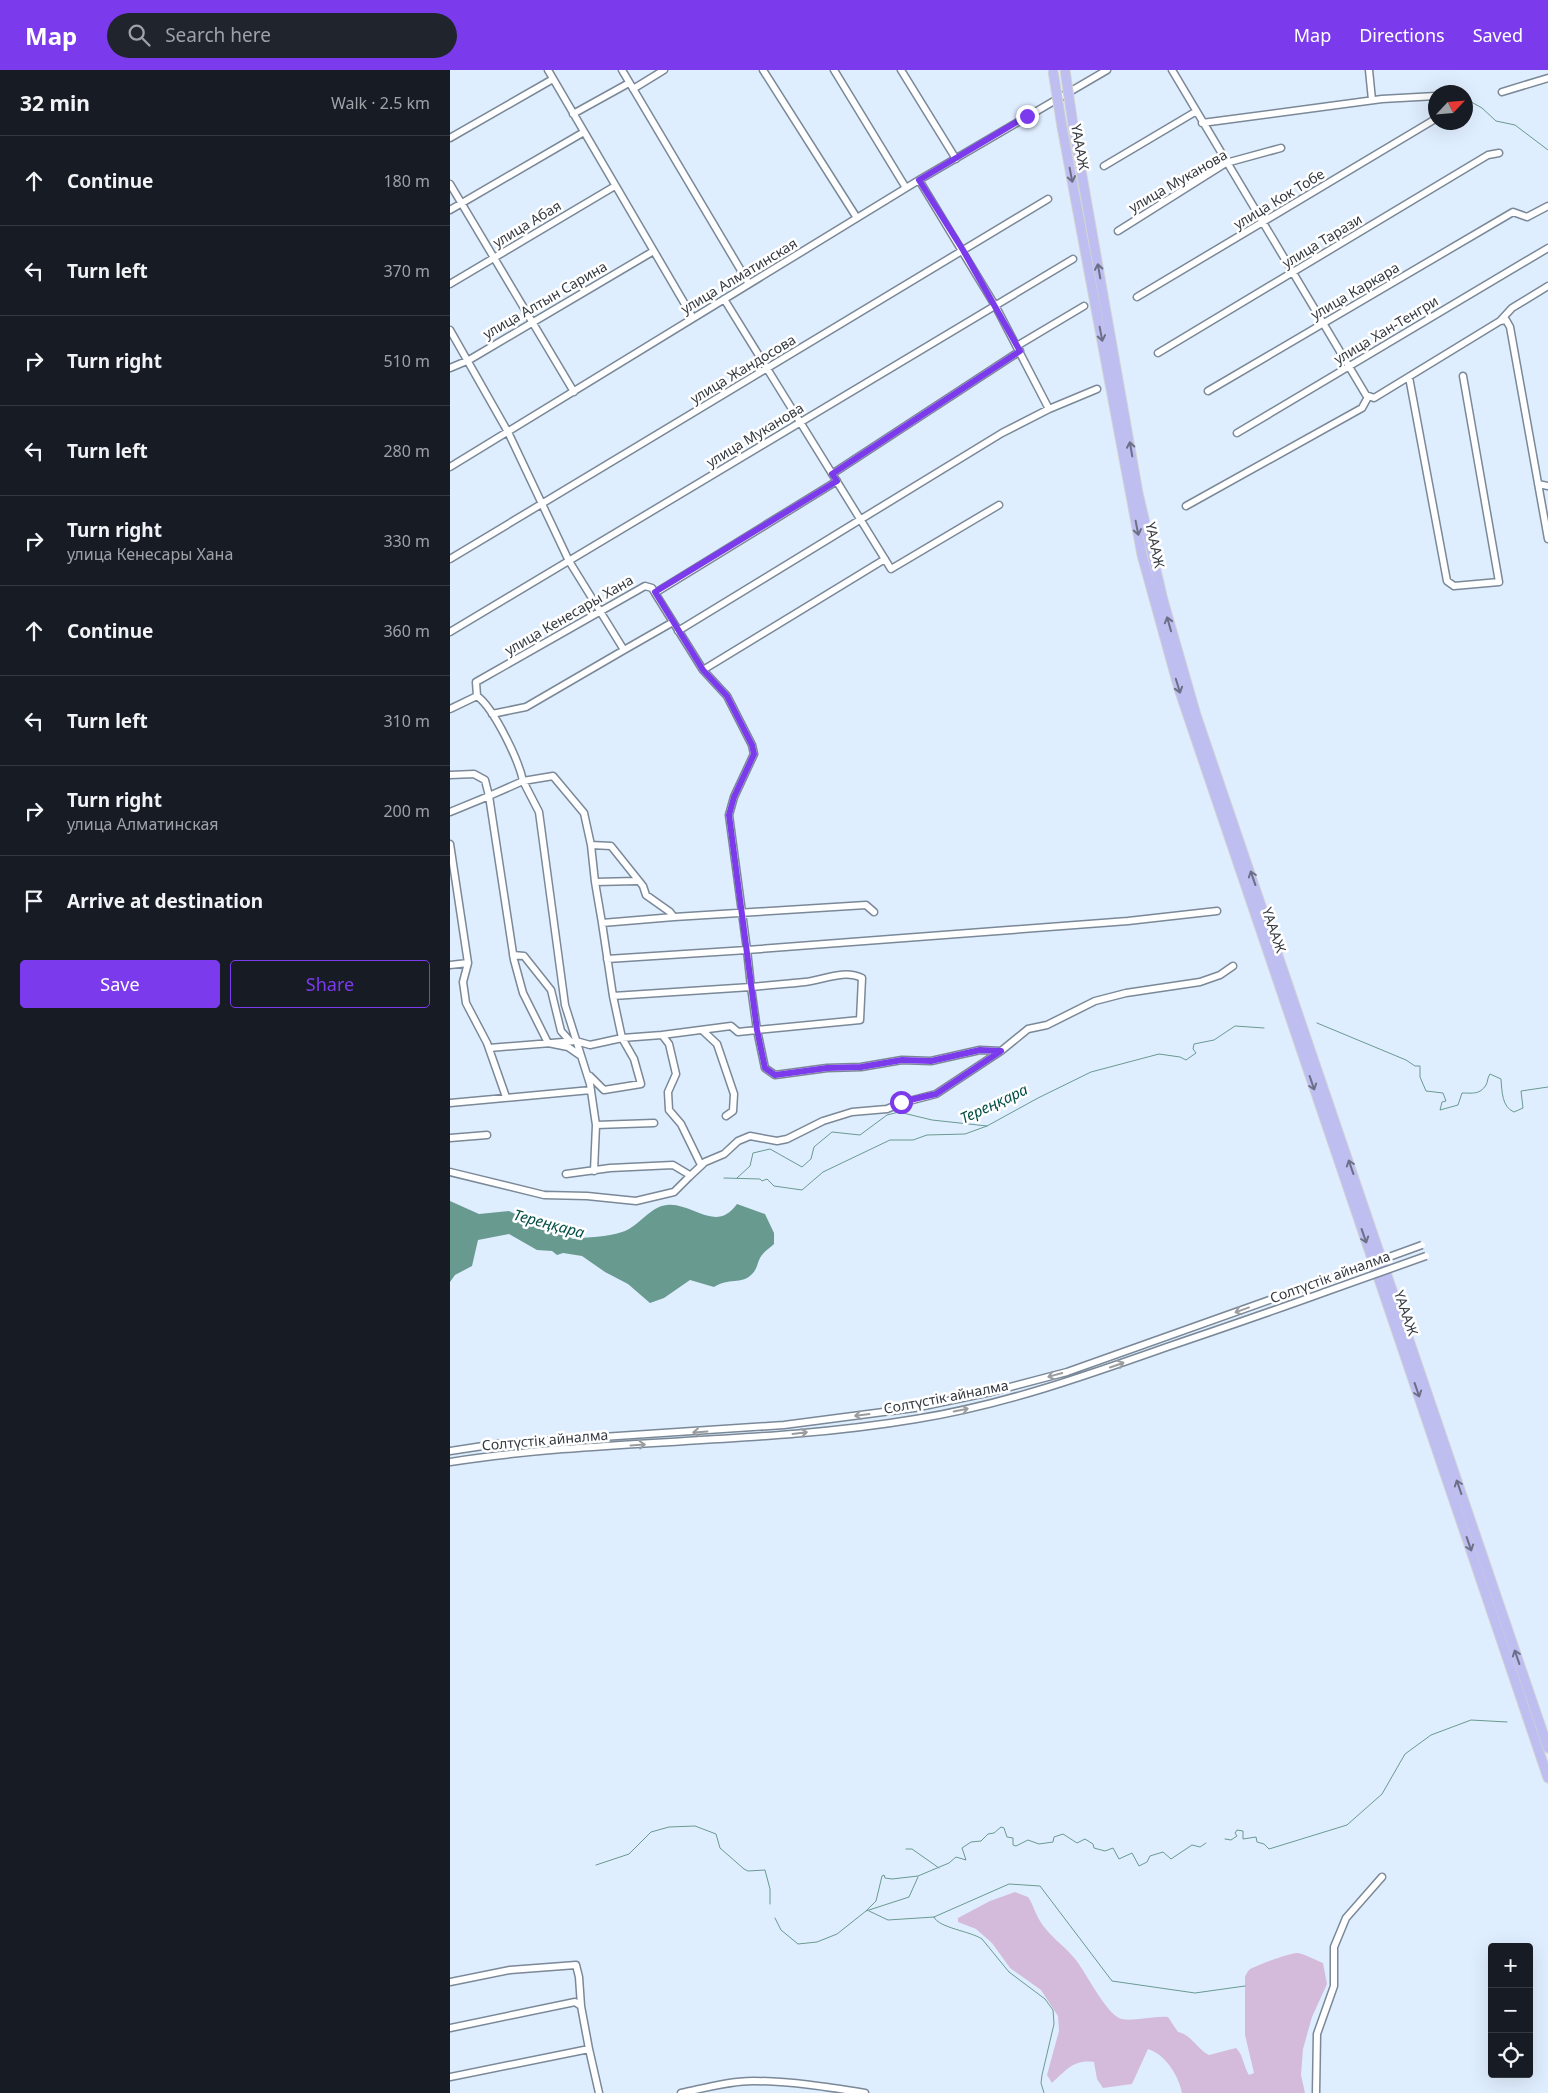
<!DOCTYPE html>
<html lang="en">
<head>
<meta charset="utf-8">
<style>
  body { margin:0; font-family:"Noto Sans",sans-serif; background:#20242c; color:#f1f3f6 }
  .controls { position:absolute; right:15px; bottom:15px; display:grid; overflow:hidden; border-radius:5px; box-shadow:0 5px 20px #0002 }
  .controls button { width:45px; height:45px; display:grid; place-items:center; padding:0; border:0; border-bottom:1px solid #363941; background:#171b24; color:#f1f3f6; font:25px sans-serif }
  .compass { position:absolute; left:978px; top:15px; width:45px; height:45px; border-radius:50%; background:#171b24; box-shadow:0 5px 20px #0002; rotate:64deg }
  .stop { position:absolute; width:15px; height:15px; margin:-11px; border:4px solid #7c3aed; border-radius:50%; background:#fff }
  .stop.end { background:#7c3aed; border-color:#fff; box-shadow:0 1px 5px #0008 }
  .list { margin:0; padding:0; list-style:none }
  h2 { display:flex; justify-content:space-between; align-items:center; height:65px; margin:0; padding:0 20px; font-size:21px }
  h2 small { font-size:16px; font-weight:400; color:#9ea1a6 }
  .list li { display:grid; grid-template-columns:32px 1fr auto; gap:15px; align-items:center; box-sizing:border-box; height:90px; padding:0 20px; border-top:1px solid #363941 }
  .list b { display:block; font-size:19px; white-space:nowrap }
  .list p { margin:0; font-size:16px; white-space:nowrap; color:#9ea1a6 }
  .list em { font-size:16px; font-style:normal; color:#9ea1a6 }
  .actions { display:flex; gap:10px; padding:15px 20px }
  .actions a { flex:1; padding:11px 0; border:1px solid #7c3aed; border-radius:5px; text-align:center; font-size:18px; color:#7c3aed }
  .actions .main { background:#7c3aed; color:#fff }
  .icon { flex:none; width:28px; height:28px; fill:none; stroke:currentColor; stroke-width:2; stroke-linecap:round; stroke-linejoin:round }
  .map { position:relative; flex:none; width:1098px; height:2023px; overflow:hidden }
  header { display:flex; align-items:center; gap:30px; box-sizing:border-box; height:70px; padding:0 25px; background:#7c3aed; color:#fff }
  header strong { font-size:24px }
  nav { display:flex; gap:28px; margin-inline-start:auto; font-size:18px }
  .search { width:350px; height:45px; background:#20242c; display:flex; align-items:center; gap:12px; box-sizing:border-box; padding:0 18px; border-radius:28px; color:#9ea1a6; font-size:19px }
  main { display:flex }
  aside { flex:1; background:#171b24 }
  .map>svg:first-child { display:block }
</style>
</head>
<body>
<header>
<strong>Map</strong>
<div class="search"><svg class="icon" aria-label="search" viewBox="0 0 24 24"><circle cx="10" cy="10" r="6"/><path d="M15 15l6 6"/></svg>Search here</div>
<nav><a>Map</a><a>Directions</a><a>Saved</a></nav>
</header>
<main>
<aside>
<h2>32 min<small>Walk · 2.5 km</small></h2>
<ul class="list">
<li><svg class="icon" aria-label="ahead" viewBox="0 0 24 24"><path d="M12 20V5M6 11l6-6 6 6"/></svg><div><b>Continue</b></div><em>180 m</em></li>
<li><svg class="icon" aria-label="left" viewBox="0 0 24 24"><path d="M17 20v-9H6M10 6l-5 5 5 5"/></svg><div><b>Turn left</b></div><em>370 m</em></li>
<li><svg class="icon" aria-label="right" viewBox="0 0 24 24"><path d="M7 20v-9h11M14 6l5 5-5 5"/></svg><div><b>Turn right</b></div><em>510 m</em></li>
<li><svg class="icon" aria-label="left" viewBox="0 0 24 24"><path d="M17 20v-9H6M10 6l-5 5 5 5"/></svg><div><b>Turn left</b></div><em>280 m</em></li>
<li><svg class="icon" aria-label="right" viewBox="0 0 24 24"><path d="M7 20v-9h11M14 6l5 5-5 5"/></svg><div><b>Turn right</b><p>улица Кенесары Хана</p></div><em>330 m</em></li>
<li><svg class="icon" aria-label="ahead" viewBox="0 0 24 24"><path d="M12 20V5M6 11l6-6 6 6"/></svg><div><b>Continue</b></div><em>360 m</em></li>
<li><svg class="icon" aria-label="left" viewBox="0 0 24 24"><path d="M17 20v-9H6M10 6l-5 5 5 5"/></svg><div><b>Turn left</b></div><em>310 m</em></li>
<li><svg class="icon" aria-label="right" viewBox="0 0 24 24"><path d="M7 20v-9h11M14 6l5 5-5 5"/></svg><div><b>Turn right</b><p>улица Алматинская</p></div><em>200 m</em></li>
<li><svg class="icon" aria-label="arrive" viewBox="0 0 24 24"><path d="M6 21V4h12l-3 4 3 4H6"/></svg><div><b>Arrive at destination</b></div></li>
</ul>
<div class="actions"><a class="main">Save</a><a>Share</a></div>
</aside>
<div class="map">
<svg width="1098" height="2023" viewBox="0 0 1098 2023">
  <rect width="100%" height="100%" fill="#dfeeff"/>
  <path fill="#d5bbdb" d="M565 1822 578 1827C583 1834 585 1843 590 1851 599 1866 615 1876 626 1890 636 1903 655 1941 669 1948 678 1953 705 1945 718 1947L728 1962C742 1965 747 1979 759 1985L786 1978C794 1986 793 1996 799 2005L804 2003 795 1965V1907C796 1905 797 1902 799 1900 802 1897 842 1882 847 1883 855 1884 865 1890 873 1893L877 1914 862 1947 853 1979 851 2005 855 2023H732C729 2006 715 1984 698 1979L682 2014 653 2018 647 2009 644 1992C624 1989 616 2000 602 2013L597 2005 609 1961 608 1946 591 1920 560 1898 542 1873 526 1859 508 1852V1848L540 1831Z"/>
  <path fill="#699a90" d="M0 1131 29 1144 59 1141 67 1145H75L89 1155 97 1154 105 1159 119 1161 122 1169C138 1167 157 1167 172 1162 189 1157 200 1136 217 1135 242 1132 266 1164 287 1134L315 1144 324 1163V1174C320 1178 313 1182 310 1188 307 1194 307 1200 301 1205 292 1214 278 1208 264 1217L240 1210 214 1228 200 1233 178 1214 155 1202 132 1186 113 1183 107 1185 102 1181 87 1180 59 1164 28 1170 22 1196 5 1205 0 1212Z"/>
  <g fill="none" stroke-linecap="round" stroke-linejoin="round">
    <path stroke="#699a90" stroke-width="1" d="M989 21 996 22
      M1016 29 1032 38 1046 51 1065 55 1098 80
      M867 953 956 990 965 996H970V1007L976 1021 993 1023 996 1031 992 1032 990 1040 1008 1035 1012 1023C1022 1023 1030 1025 1036 1015 1038 1012 1037 1008 1040 1004L1051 1009C1052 1022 1052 1037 1064 1042L1073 1038 1071 1021 1098 1017
      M274 1108 310 1109 312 1111 317 1109 324 1116 352 1120 373 1102 440 1070H463L477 1065 515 1064 537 1056 588 1028 641 1002 709 984 730 987 736 990 746 983 743 979 744 974 764 970 785 956 814 958
      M287 1108 300 1096 303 1083 320 1079 352 1097 361 1089 364 1077 382 1062 410 1065 437 1045 449 1042 482 1050 537 1056
      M775 1769 781 1770 787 1766 785 1763 787 1760 793 1761V1769L806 1767 807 1772 814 1774 819 1779 897 1755 932 1724 955 1684 981 1665 1021 1650 1057 1652
      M456 1779H462L489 1798
      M146 1795 179 1784 201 1762 219 1757 245 1756 266 1764 270 1778 294 1799 298 1801 315 1800 320 1819V1834
      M416 1841 426 1831 432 1806 434 1805 435 1808 442 1809 468 1806 499 1793 506 1787 516 1790 512 1778 521 1772 531 1771 538 1764 544 1763 551 1757 554 1758 557 1767 563 1768V1775L566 1776 578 1770 589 1774 603 1772 604 1767 613 1764 627 1773 635 1769 643 1774 644 1778 655 1781 663 1778 669 1789 682 1783 689 1796 697 1792 700 1786 713 1782 721 1789 742 1775 750 1777 756 1773
      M419 1841 438 1850 484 1847C489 1858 520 1861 532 1869L559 1902 595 1929 603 1940 604 1954 592 2005 591 2013 594 2023
      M484 1847 559 1814 590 1816 662 1911 745 1923 795 1916
      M325 1848 331 1860 348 1874 367 1872 387 1864 416 1841 459 1827 468 1807"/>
    <defs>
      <path id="minor" d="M98 0 243 248
        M172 0 299 214
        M313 0 407 148
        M384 0 456 118
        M451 0 506 89
        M722 0 916 325 924 328 1050 251 1056 250 1060 257 1098 469
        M919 0 922 30
        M183 19 214 0
        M1052 22 1098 8
        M123 44 179 13
        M752 53 932 29 986 26
        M0 68 103 9
        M654 96 745 42
        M469 110 546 237 599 339
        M0 114 124 322
        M0 140 134 62
        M668 161 776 93 831 78
        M0 214 165 116
        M687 227 982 51
        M274 229 441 499 549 435
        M1050 251 1062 238 1098 216
        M0 260 58 362 119 491 174 580 223 552
        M567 276 634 236
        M708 283 1038 85 1049 83
        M0 298 19 290 202 182
        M959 307 997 511 1004 516 1049 512 1013 306
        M758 321 1063 142 1077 147 1098 136
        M787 363 1098 178
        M0 397 469 110 657 0
        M382 404 570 281
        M1088 414 1098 416
        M736 436 912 338 918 327
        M0 489 598 129
        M205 523 253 600 435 489
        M228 561 552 363 599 339 647 319
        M0 562 623 189
        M253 600 277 626 302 675 304 684 284 727 279 745 297 880 678 851 767 841
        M27 626 26 612 195 516 202 518 205 523 387 411
        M0 639 27 626
        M42 644 76 637 174 580
        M0 705 24 704 35 710 39 726 73 711C69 691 44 638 27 626
        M0 742 39 726 64 890 73 923 98 973 118 977 131 986
        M0 774 18 893 0 895
        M141 775 145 812 187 811
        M145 812 152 853 224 847
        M152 853 163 926 301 917 297 880 157 889
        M63 885 74 886 101 920 111 961 120 971
        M18 893 13 912 16 933 37 973 56 1027
        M252 960 267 974 284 1024 283 1041 276 1046
        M212 965 281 956 288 962 307 960 301 917C319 915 337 914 355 912 373 910 394 899 412 908L410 950 307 960 315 998 325 1005 377 998 411 997 452 990 481 991 530 980 551 981
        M39 978 126 971 140 975 172 968 212 965 219 974 226 1004 218 1022 219 1040 231 1054 251 1095
        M140 1006 154 1020 191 1014 184 989 172 968 163 926
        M0 1033 141 1020
        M146 1055 204 1053
        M0 1068 37 1065
        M144 1101 146 1055 140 1014 115 935 89 742 73 711 103 706 134 743 141 775 161 776 193 816 196 825 220 842 224 847 416 835 424 842
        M0 1102 94 1125 137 1126 186 1131 224 1122 239 1107 238 1104 223 1095 160 1098 116 1104
        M239 1107 255 1092 274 1084 288 1071 300 1066 327 1071 337 1069 373 1051 402 1042 437 1039 451 1033 486 1024 551 981 578 959 597 955 645 931 676 923 750 912 770 905 783 896
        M0 1381 46 1374 334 1355 464 1338 541 1322 617 1302 870 1212
        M0 1392C154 1368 312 1375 466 1349 553 1335 635 1306 717 1277 770 1259 823 1241 875 1222
        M0 1912 60 1900 126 1895 129 1907 131 1936
        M0 1958 125 1932 131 1936 139 1979
        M0 2007 139 1979 149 2023
        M231 2023C255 2018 279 2011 303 2011 340 2011 378 2017 415 2023
        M866 2023 867 1964 884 1916V1877L896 1848 932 1807"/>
      <path id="highway" d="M623 55 688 423 713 530 746 645 1098 1678
        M612 57 692 485 729 619 1098 1708"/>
    </defs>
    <use href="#minor" stroke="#7a8897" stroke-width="9"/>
    <use href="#highway" stroke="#d2d4d5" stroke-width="11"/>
    <use href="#minor" stroke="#fff" stroke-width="6"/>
    <use href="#highway" stroke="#bfbef0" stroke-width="9"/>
    <defs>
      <path id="minor-bridge" d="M870 1212 972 1175
        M875 1222 976 1186"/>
      <path id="highway-bridge" d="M615 0 623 55
        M603 1 612 57"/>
    </defs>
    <use href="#minor-bridge" stroke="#7a8897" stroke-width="9" stroke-linecap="butt"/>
    <use href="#highway-bridge" stroke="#d2d4d5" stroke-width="11" stroke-linecap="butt"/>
    <use href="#minor-bridge" stroke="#fff" stroke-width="6"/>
    <use href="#highway-bridge" stroke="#bfbef0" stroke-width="9"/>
  </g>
  <defs><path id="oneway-shaft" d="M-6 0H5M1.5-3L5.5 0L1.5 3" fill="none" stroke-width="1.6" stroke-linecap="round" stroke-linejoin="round" transform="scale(1.25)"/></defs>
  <g stroke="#6c6f87">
    <use href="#oneway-shaft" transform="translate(621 105) rotate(79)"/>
    <use href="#oneway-shaft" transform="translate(649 201) rotate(-100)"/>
    <use href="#oneway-shaft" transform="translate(651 264) rotate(79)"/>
    <use href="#oneway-shaft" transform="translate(681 379) rotate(-100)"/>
    <use href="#oneway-shaft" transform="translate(687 458) rotate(79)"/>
    <use href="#oneway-shaft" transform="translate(719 554) rotate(-106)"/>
    <use href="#oneway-shaft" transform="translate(728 616) rotate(73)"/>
    <use href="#oneway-shaft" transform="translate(803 808) rotate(-109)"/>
    <use href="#oneway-shaft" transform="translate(862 1013) rotate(71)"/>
    <use href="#oneway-shaft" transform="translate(901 1097) rotate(-109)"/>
    <use href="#oneway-shaft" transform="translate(914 1166) rotate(71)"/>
    <use href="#oneway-shaft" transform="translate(967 1320) rotate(71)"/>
    <use href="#oneway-shaft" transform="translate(1009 1417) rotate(-109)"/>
    <use href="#oneway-shaft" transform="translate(1019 1474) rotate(71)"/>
    <use href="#oneway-shaft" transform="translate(1067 1587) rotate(-109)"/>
  </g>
  <g stroke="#9a9ca0">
    <use href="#oneway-shaft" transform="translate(792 1240) rotate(160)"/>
    <use href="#oneway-shaft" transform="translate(667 1295) rotate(-19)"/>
    <use href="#oneway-shaft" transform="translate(605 1305) rotate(165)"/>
    <use href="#oneway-shaft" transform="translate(511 1340) rotate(-12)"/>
    <use href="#oneway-shaft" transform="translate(412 1345) rotate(173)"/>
    <use href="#oneway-shaft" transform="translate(250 1362) rotate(176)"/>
    <use href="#oneway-shaft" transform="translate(350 1363) rotate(-7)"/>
    <use href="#oneway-shaft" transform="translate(188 1375) rotate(-4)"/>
  </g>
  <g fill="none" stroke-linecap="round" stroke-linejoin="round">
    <path stroke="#7c3aed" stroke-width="6" d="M451 1032 486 1024 551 981 530 980 481 991 452 990 411 997 377 998 325 1005 315 998 307 960 279 745 284 727 304 684 302 675 277 626 253 600 205 522 387 411 382 404 570 281 513 180 469 110 577 46"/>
  </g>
  <g text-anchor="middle" stroke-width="5" stroke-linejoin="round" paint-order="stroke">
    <g font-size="14" fill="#343a41" stroke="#fff">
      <text transform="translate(630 77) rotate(80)" y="5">ҮАААЖ</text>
      <text transform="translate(728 111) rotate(-30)" y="5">улица Муканова</text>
      <text transform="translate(829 129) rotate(-31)" y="5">улица Кок Тобе</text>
      <text transform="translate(77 154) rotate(-31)" y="5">улица Абая</text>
      <text transform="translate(872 171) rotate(-31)" y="5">улица Тарази</text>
      <text transform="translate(289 206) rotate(-31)" y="5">улица Алматинская</text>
      <text transform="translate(905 221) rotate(-30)" y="5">улица Каркара</text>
      <text transform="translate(95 230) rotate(-30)" y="5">улица Алтын Сарина</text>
      <text transform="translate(936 260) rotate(-31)" y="5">улица Хан-Тенгри</text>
      <text transform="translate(293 299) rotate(-31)" y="5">улица Жандосова</text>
      <text transform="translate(305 365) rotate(-31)" y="5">улица Муканова</text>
      <text transform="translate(705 475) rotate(78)" y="5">ҮАААЖ</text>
      <text transform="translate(119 545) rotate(-30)" y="5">улица Кенесары Хана</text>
      <text transform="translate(824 860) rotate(71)" y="5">ҮАААЖ</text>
      <text transform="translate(880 1207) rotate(-20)" y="5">Солтүстік айналма</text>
      <text transform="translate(956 1243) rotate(71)" y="5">ҮАААЖ</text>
      <text transform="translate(496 1327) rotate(-11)" y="5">Солтүстік айналма</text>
      <text transform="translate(95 1370) rotate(-5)" y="5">Солтүстік айналма</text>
    </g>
    <g font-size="15" font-style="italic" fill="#044f46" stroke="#fff">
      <text transform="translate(544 1034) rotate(-25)" y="5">Тереңқара</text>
      <text transform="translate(99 1154) rotate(15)" y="5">Тереңқара</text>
    </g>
  </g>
</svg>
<div class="controls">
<button>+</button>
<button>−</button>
<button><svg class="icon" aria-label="locate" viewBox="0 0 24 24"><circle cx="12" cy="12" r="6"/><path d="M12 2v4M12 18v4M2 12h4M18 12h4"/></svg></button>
</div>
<svg class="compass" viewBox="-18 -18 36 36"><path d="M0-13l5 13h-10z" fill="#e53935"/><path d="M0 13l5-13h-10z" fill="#9ea1a6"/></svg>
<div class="stop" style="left:451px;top:1032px"></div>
<div class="stop end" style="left:577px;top:46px"></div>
</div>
</main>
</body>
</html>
